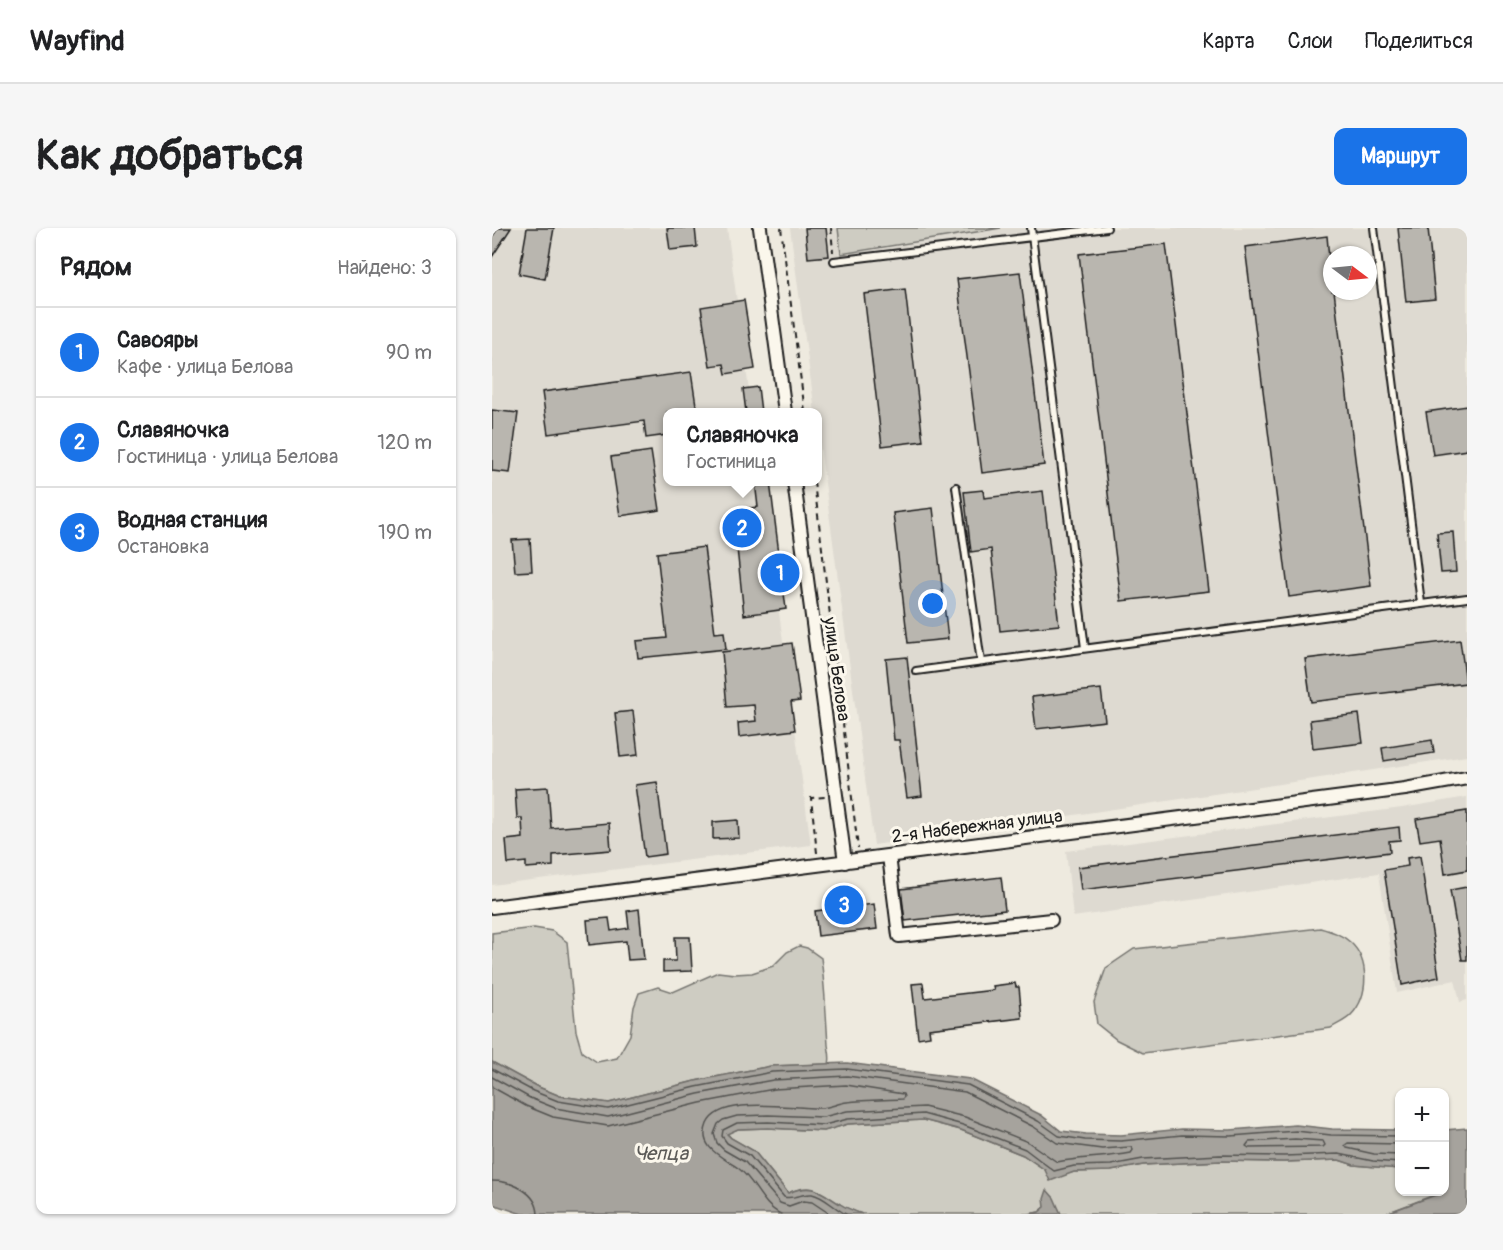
<!DOCTYPE html>
<html lang="ru">
<head>
<meta charset="utf-8">
<style>
  body { margin:0; font-family:Pangolin,sans-serif; background:#f6f6f6; color:#202124 }
  .controls { position:absolute; right:18px; bottom:18px; display:grid; overflow:hidden; border-radius:12px; box-shadow:0 2px 4px #0004 }
  .controls button { width:54px; height:54px; display:grid; place-items:center; padding:0; border:0; border-bottom:2px solid #e0e0e0; background:#fff; color:#202124; font:30px sans-serif }
  .compass { position:absolute; left:831px; top:18px; width:54px; height:54px; border-radius:50%; background:#fff; box-shadow:0 2px 4px #0004; rotate:106deg }
  .you { position:absolute; left:441px; top:376px; width:21px; height:21px; margin:-15px; border:4px solid #fff; border-radius:50%; background:#1a73e8; box-shadow:0 0 0 9px #1a73e833 }
  .badge { display:grid; place-items:center; width:39px; height:39px; border-radius:50%; background:#1a73e8; color:#fff; font-size:20px; font-weight:700 }
  .pin { position:absolute; translate:-50% -50%; border:3px solid #fff; box-shadow:0 2px 6px #0006 }
  .popup { position:absolute; left:171px; top:180px; width:159px; height:78px; box-sizing:border-box; display:grid; place-content:center; border-radius:12px; background:#fff; filter:drop-shadow(0 2px 4px #0005); font-size:20px; white-space:nowrap; color:#757577 }
  .popup b { font-size:22px; color:#202124 }
  .popup::after { content:''; position:absolute; left:50%; top:100%; margin-left:-12px; border:12px solid transparent; border-top-color:#fff }
  .list { margin:0; padding:0; list-style:none }
  h2 { display:flex; justify-content:space-between; align-items:center; height:78px; margin:0; padding:0 24px; font-size:26px }
  h2 small { font-size:20px; font-weight:400; color:#757577 }
  .list li { display:grid; grid-template-columns:39px 1fr auto; gap:18px; align-items:center; box-sizing:border-box; height:90px; padding:0 24px; border-top:2px solid #e0e0e0 }
  .list b { display:block; font-size:22px; white-space:nowrap }
  .list p { margin:0; font-size:20px; white-space:nowrap; color:#757577 }
  .list em { font-size:20px; font-style:normal; color:#757577 }
  .map { position:relative; flex:none; width:975px; height:986px; overflow:hidden; border-radius:12px }
  header { display:flex; align-items:center; gap:36px; box-sizing:border-box; height:84px; padding:0 30px; background:#fff; border-bottom:2px solid #e0e0e0 }
  header strong { font-size:28px }
  nav { display:flex; gap:33px; margin-inline-start:auto; font-size:21px }
  .intro { display:flex; align-items:center; justify-content:space-between; box-sizing:border-box; height:144px; padding:0 36px }
  h1 { margin:0; font-size:42px }
  .button { padding:15px 27px; border-radius:12px; background:#1a73e8; color:#fff; font-size:21px; font-weight:700 }
  main { display:flex; gap:36px; padding:0 36px }
  aside { flex:1; background:#fff; border-radius:12px; box-shadow:0 2px 4px #0004 }
  .map>svg:first-child { display:block }
</style>
</head>
<body>
<header>
<strong>Wayfind</strong>
<nav><a>Карта</a><a>Слои</a><a>Поделиться</a></nav>
</header>
<div class="intro"><h1>Как добраться</h1><a class="button">Маршрут</a></div>
<main>
<aside>
<h2>Рядом<small>Найдено: 3</small></h2>
<ul class="list">
<li><span class="badge">1</span><div><b>Савояры</b><p>Кафе · улица Белова</p></div><em>90 m</em></li>
<li><span class="badge">2</span><div><b>Славяночка</b><p>Гостиница · улица Белова</p></div><em>120 m</em></li>
<li><span class="badge">3</span><div><b>Водная станция</b><p>Остановка</p></div><em>190 m</em></li>
</ul>
</aside>
<div class="map">
<svg width="975" height="986" viewBox="0 0 975 986">
  <rect width="100%" height="100%" fill="#eeeadf"/>
  <filter id="ink" filterUnits="userSpaceOnUse"><feTurbulence type="fractalNoise" baseFrequency=".0167" numOctaves="2"/><feDisplacementMap in="SourceGraphic" scale="12" xChannelSelector="R" yChannelSelector="G"/><feConvolveMatrix kernelMatrix="1 2 1 2 8 2 1 2 1" color-interpolation-filters="sRGB"/></filter>
  <g filter="url(#ink)">
    <path fill="#dedad1" fill-rule="evenodd" d="M0 0H235L260 184H175V254H269L319 617 0 657Z
      M298 0H975V528L382 617 325 196V184H323ZM840 27H876V63H840Z
      M975 569V772L968 774 963 752 905 765 887 645 581 689 574 623 910 580Z"/>
    <path fill="#ceccc2" stroke="#75746f" stroke-width="1.5" d="M346 0H509L349 26Z
      M42 700 60 703 75 714 84 803 90 824 105 834 125 830 138 807 142 779 147 765 166 759 181 764 226 744 243 746 260 745 281 738 295 724 307 718 315 720 329 730C333 759 334 788 336 817 337 824 339 829 337 836L279 838 203 853 117 875 68 868 44 858 0 834V705Z
      M828 700C839 703 849 706 858 714 878 732 877 768 859 787 855 792 845 796 839 800L651 825 625 812 605 796 602 774 614 740 642 721Z
      M431 892 469 902 531 927 564 949 582 944 619 943 651 937 728 933 792 934 847 932 862 937 907 941 908 964H950L892 986H569L566 980 553 979 547 984 537 986H370C362 983 354 980 348 976 327 963 321 954 296 965L262 923 239 910 235 905 246 901 276 900 332 903 356 896Z"/>
    <path fill="#a6a39d" stroke="#6f6d69" stroke-width="1.5" d="M0 834 44 858 68 868 117 875 203 853 279 838 355 835 478 851 549 887 569 903 594 906 629 907 690 901 738 902 804 897 840 901 907 902V941L862 937 847 932 792 934 728 933 651 937 619 943 582 944 558 953 553 942 531 927 469 902 431 892 356 896 332 903 276 900 246 901 235 906 239 910 262 923 296 965C321 955 327 963 348 976 354 980 362 983 370 986H30L0 976Z
      M975 900V986H892L952 964 954 957 953 902Z
      M555 962 562 970 569 986H537L547 984 553 979 552 971Z"/>
    <g fill="none" stroke-linecap="round" stroke-linejoin="round">
      <path stroke="#535250" stroke-width="1.5" d="M0 841 41 863 66 873 116 881 204 859 280 844 355 841 476 857 546 893 567 908 593 912 629 913 690 907 739 908 804 903 839 907 908 908
        M0 849 38 870 63 880 116 889 206 866 281 852 355 848 473 864 542 899 565 915 610 921 639 919 641 922 639 925C614 930 589 929 565 934L536 914 473 889 432 879 355 883 331 889 276 887 245 888 231 892 226 896 222 906 225 915 232 922 253 934 288 975 297 978 311 973 320 974 338 986
        M0 859 34 878 61 889 116 898 208 875 282 861 354 857 411 866 412 869 410 871C391 872 373 872 355 874 346 875 337 880 328 880 301 881 228 866 215 896 205 920 231 929 246 940 263 952 269 977 289 986
        M803 911 831 913 833 917 831 919 757 920 754 918 757 914Z
        M908 916 856 915 853 917 855 920 882 926 908 927
        M0 953C20 953 45 964 46 986
        M354 986C343 981 332 968 320 966 310 965 301 972 292 969L258 928 235 915 230 908 231 902 245 895 276 894 332 897 356 891 431 886 471 897 533 921 562 943 582 938 619 937 651 931 728 927 792 928 847 926 881 933 908 935"/>
    </g>
    <path fill="#b9b6af" stroke="#1c1c1c" stroke-width="1.5" d="M6 0H19L0 29V9Z
      M35 0H62L53 51 27 46Z
      M175 0H203L205 19 178 22Z
      M313 0H334L337 28 316 30Z
      M906 0H936L943 71 914 74Z
      M835 8 840 63H842L879 358 797 369 753 19Z
      M674 16 717 363 629 373 587 26Z
      M528 44 552 237 490 245 465 51Z
      M413 61 431 213 390 218 372 66Z
      M252 72 263 141 234 146 232 136 218 138 209 79Z
      M199 144 205 184H175V207L154 210 152 193 56 206 50 164Z
      M266 159 269 184H254L251 161Z
      M975 178V222L941 227 934 184Z
      M0 182 26 185 18 245 0 243Z
      M159 223 168 282 128 288 119 229Z
      M263 254H278L294 381 252 387 241 282 266 279Z
      M491 262 492 270 551 263 567 397 508 403 499 321 479 324 472 264Z
      M441 280 456 411 416 415 401 285Z
      M961 304 964 344 949 345 945 305Z
      M38 311 40 343 23 344 20 312Z
      M212 319 223 405 232 404 234 421 146 430 144 413 175 410 165 325Z
      M968 412 974 455 819 474 813 431Z
      M300 415 308 473 299 474 303 502 247 509 246 495 264 493 262 477 235 479 230 424Z
      M415 429 430 568 415 570 407 512H402L394 431Z
      M609 461 613 493 544 501 540 469Z
      M141 483 146 527 128 529 123 485Z
      M867 486 871 515 821 521 818 492Z
      M940 512 942 525 892 533 890 520Z
      M165 554 174 626 153 629 143 557Z
      M56 559 59 600 117 595 119 622 61 627V638L34 640V634L16 636 14 612 31 610 30 590H25L23 561Z
      M975 583V642L953 646 948 610 928 613 924 591Z
      M246 592 247 610 221 611V594Z
      M907 599 908 612 897 613 898 624 589 662 586 639Z
      M928 628 947 749 910 757 892 642 916 638 915 630Z
      M509 649 513 682 413 693 409 661Z
      M975 659V732H970L958 662Z
      M382 676 385 701 326 708 323 683Z
      M147 681 152 731 136 732 134 713 97 717 95 692 117 690 119 703 137 700 135 683Z
      M183 709H198L200 743 171 744V733H184Z
      M431 755 433 770 502 762 501 758 523 755 524 759H527L530 790 437 801 438 808 426 810 420 756Z"/>
    <g fill="none" stroke-linecap="round" stroke-linejoin="round">
      <defs>
        <path id="lane" d="M539 0 593 420
          M882 0 929 375
          M342 33 615 0
          M464 259 489 434
          M424 443 975 370"/>
        <path id="street" d="M268 0 293 184
          M302 254 353 634
          M397 628 407 708 559 692
          M0 679 913 561 975 550"/>
      </defs>
      <use href="#lane" stroke="#1c1c1c" stroke-width="10"/>
      <use href="#street" stroke="#1c1c1c" stroke-width="16"/>
      <path stroke="#1c1c1c" stroke-width="2" stroke-dasharray="6 4.5" stroke-linecap="butt" d="M289 0 313 184
        M339 0 341 24
        M322 254 366 620
        M325 625 319 570 333 569"/>
      <use href="#lane" stroke="#fbf7ec" stroke-width="6"/>
      <use href="#street" stroke="#fbf7ec" stroke-width="12"/>
    </g>
  </g>
  <g text-anchor="middle" stroke-width="6" stroke-linejoin="round" paint-order="stroke">
    <g font-size="18" fill="#1c1c1c" stroke="#fbf7ec">
      <text transform="translate(345 441) rotate(82)" y="6">улица Белова</text>
      <text transform="translate(485 598) rotate(-7)" y="6">2-я Набережная улица</text>
    </g>
    <g font-size="20" font-style="italic" fill="#5a5956" stroke="#fbf7ec">
      <text x="169" y="932">Чепца</text>
    </g>
  </g>
</svg>
<div class="controls">
<button>+</button>
<button>−</button>
</div>
<svg class="compass" viewBox="-18 -18 36 36"><path d="M0-13l5 13h-10z" fill="#e53935"/><path d="M0 13l5-13h-10z" fill="#757577"/></svg>
<div class="you"></div>
<div class="pin badge" style="left:288px;top:345px">1</div>
<div class="pin badge" style="left:250px;top:300px">2</div>
<div class="popup"><b>Славяночка</b>Гостиница</div>
<div class="pin badge" style="left:352px;top:677px">3</div>
</div>
</main>
</body>
</html>
